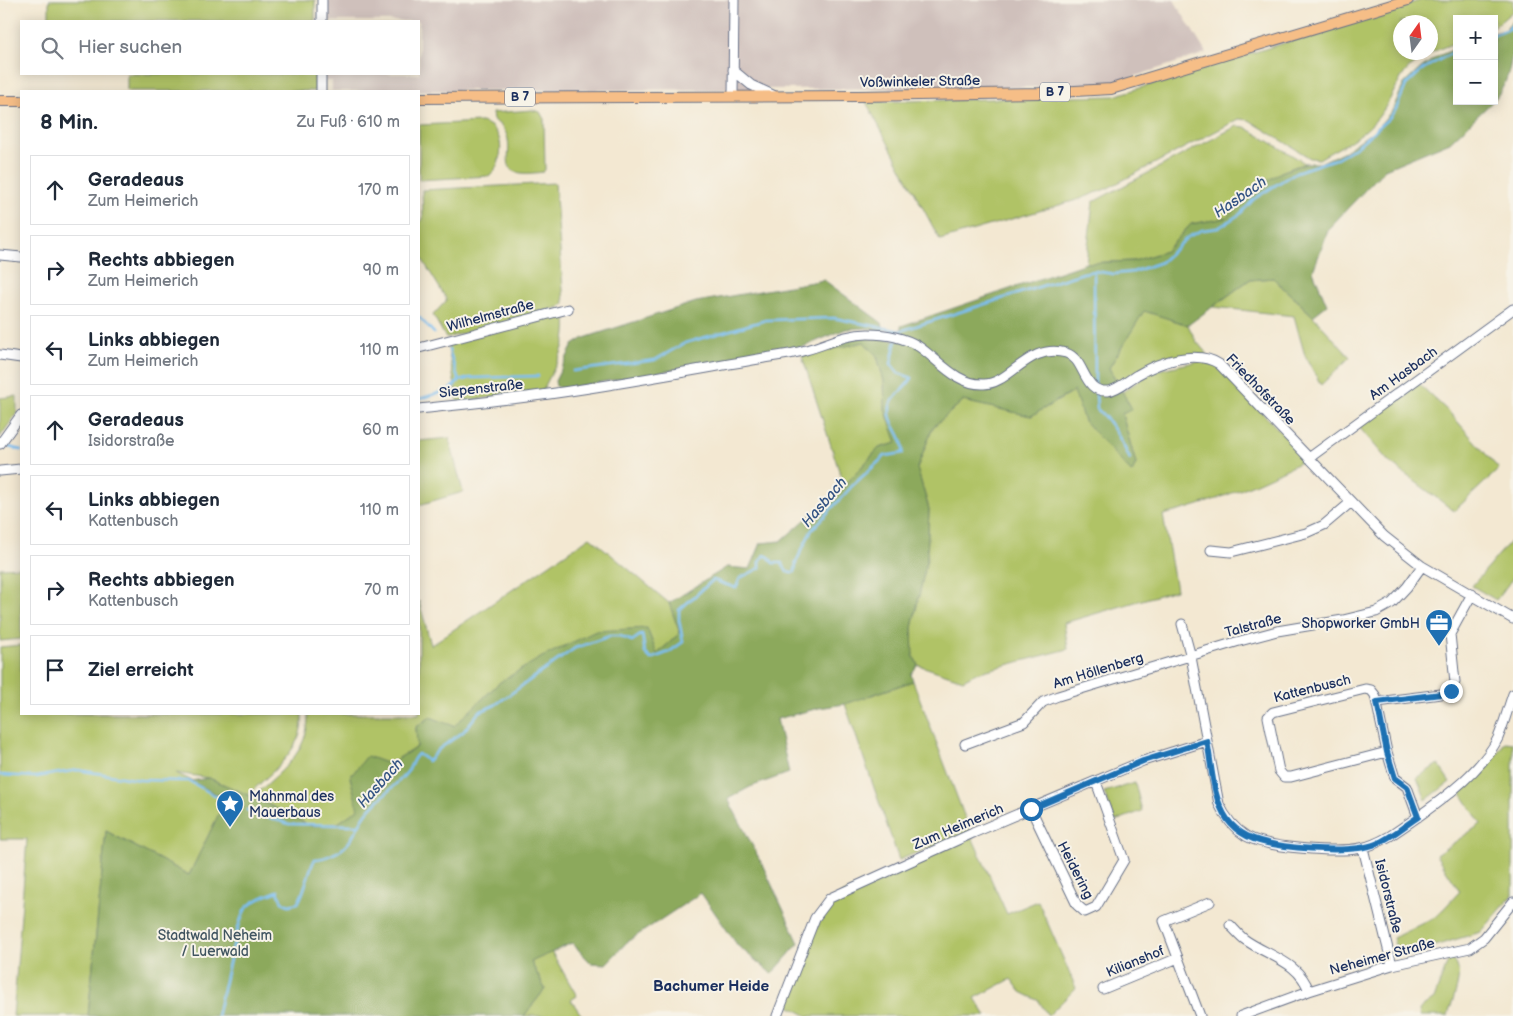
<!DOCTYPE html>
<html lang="de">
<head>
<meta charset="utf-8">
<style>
  body { margin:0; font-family:"Balsamiq Sans",sans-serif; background:#f6f6f7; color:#1f2937 }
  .controls { position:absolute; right:15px; top:15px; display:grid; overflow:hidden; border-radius:0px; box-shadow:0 2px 12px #0003 }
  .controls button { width:45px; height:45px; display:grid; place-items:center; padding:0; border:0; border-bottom:1px solid #e0e1e3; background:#fff; color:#1f2937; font:25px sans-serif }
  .compass { position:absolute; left:1393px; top:15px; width:45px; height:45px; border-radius:50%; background:#fff; box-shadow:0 2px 12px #0003; rotate:14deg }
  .stop { position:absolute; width:15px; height:15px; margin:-11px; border:4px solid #1f6fb2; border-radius:50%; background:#fff }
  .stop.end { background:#1f6fb2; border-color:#fff; box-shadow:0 1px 5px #0008 }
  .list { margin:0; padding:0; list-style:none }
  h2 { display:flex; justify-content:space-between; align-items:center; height:65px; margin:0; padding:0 20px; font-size:21px }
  h2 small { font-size:16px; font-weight:400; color:#747a83 }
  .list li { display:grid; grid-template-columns:32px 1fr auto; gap:15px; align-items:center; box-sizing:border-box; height:70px; margin:0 10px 10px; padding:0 10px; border:1px solid #e0e1e3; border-radius:0px }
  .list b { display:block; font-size:19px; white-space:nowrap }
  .list p { margin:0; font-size:16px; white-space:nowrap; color:#747a83 }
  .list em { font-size:16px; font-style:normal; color:#747a83 }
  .icon { flex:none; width:28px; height:28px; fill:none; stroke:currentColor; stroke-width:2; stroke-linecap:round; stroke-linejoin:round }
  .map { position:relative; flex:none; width:1513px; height:1016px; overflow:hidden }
  .search { position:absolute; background:#fff; box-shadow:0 2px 12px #0003; left:20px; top:20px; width:400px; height:55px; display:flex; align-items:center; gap:12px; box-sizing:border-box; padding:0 18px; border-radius:0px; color:#747a83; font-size:19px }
  .panel { position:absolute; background:#fff; box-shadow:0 2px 12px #0003; left:20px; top:90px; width:400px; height:625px; border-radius:0px }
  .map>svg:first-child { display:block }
</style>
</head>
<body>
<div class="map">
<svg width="1513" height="1016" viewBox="0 0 1513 1016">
  <rect width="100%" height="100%" fill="#f7f3e8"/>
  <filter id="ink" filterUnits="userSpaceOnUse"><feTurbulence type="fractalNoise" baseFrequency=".02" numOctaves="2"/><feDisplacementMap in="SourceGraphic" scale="10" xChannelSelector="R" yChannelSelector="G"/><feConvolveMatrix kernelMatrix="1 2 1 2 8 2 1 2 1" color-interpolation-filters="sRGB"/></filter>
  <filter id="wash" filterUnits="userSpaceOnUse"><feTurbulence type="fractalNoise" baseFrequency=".0096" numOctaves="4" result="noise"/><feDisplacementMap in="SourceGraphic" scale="20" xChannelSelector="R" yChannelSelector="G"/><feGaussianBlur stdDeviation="1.12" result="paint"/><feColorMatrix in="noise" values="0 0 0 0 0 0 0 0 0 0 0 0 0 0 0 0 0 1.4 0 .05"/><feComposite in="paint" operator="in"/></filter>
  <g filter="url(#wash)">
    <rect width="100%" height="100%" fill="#f3e8d2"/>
    <path fill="#cfc0bb" d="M324 0H1174L1206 53 1111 84 1081 86 990 88 332 91V81H324V74H419V21H324Z"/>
    <path fill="#b0c366" stroke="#667962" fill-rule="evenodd" d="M49 0H315V21H49Z
      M1422 0H1513V11L1494 27V19H1457V42C1436 50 1411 60 1400 80 1390 98 1384 114 1368 128 1354 141 1335 149 1319 159L1310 158 1249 120 1239 119 1108 188 1080 199 940 240 866 102 1114 96ZM1400 22H1430V52H1400Z
      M127 74H315V91H127Z
      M532 110 540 112 544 119 545 170 543 172C479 181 531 142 493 120L492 113Z
      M481 122C506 127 505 161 490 176L419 180V125Z
      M1237 126 1245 127 1305 163 1281 172 1253 191 1226 218 1191 224 1166 251 1134 261 1086 263 1093 202Z
      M555 183 564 303 560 307 446 338 433 315 447 300 419 254V224L423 219 422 190Z
      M1273 278 1313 316 1350 357 1321 385 1305 356 1294 316 1213 307 1249 280Z
      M1144 310 1188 325 1196 341 1208 355 1191 354 1118 385 1109 368Z
      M559 314 566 316C569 347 556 363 543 390L458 402 447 343Z
      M864 342 877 356 884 381 885 409 898 443 879 448 844 486 802 356Z
      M1199 361 1217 366 1307 459C1261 482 1214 503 1163 515L1176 590 1064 623 1068 649 976 673 963 680 918 665 913 655 912 628 927 559 929 509 917 468 933 427 963 401 1031 416 1075 391 1084 421 1136 464 1122 414 1132 409 1121 393 1153 371Z
      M1418 383 1450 413 1499 469 1454 511 1389 462 1358 426Z
      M17 396V413L0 437V398Z
      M449 438 463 492 419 505V441Z
      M590 537 669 603 680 633 657 654 500 682 454 727 430 717 416 727 417 747 389 764 367 757 350 777 359 809 338 823 311 826 253 797C280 771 309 754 308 714H419V601L431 645Z
      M1513 538V578L1496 600 1472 586Z
      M21 567V639L0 641V568Z
      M21 645V714H302C305 749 271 772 248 795L209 778 176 773 227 798 189 875 106 831 88 1016H13L27 839H0V647Z
      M913 681 970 831 899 860 845 704Z
      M1505 742 1513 743V895L1481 932 1404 955 1397 953 1393 938 1437 916 1460 891 1436 855 1481 824 1460 792 1485 771Z
      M1438 764 1450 782 1426 800 1417 778Z
      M1135 783 1142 811 1115 821 1104 792Z
      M972 837 1007 914 1038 901 1076 988 1048 1016 1039 1001 1021 992 1011 979 975 998 986 1016H808L785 1004 826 907 842 894Z
      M551 951 577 996 571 1000 582 1016H524L545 989 531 962Z
      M1449 958C1469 966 1452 1000 1448 1016H1420L1419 1010 1434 999Z"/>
    <path fill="#8ca95b" stroke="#546c5c" d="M1513 20C1513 50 1513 78 1494 100V33L1504 30Z
      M1457 48V101H1493L1450 142 1385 169 1329 228 1313 271 1327 305 1313 316 1273 278 1249 280 1188 325 1144 311 1109 368 1132 409 1122 414 1136 464 1132 473 1084 421 1074 391 1031 416 963 401 933 427 917 468 929 509 927 559 912 628 913 655 918 665 911 674 913 681 845 704 819 708 777 719 789 773 750 787 728 799 762 864 799 943 772 974 738 946 701 893 627 942 606 964 591 963 572 943 531 962 545 989 524 1016H88L106 831 189 875 226 799 190 781 209 778 253 797 311 826 338 823 358 809 350 777 367 756 389 764 417 747 416 727 430 717 454 726 500 682 542 657 596 631 647 628 657 654 680 633 669 603 727 567 750 569 761 543 781 541 844 486 879 448 897 443 885 409 884 381 877 356 864 342 802 356 849 338 866 337 902 341 901 326 1086 263 1134 261 1166 251 1191 224 1226 218 1252 191 1281 172 1305 163H1320L1345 151 1375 130 1392 111 1404 84 1421 68 1438 56Z
      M824 280 882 323 884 331 866 328 846 329 800 348 561 389 556 386 555 381 573 345 584 338 696 302Z"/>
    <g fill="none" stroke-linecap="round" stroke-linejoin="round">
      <path stroke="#7cbff2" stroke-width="2.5" d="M1494 35 1508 29 1513 24
        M1094 272 1095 384
        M419 317 434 333
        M449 350 459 381
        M573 371 655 360 685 343 766 320 834 318 900 331 1083 273 1094 271 1114 274 1133 272 1161 262 1188 237 1202 230 1218 228 1240 214 1254 199 1296 172 1335 159 1357 146 1389 118 1396 109 1406 85 1423 69 1457 50
        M1096 392 1097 409C1113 424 1121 440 1130 459
        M419 399 449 390 459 381 470 378 538 376
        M9 447 21 450
        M0 775 36 777 78 770 140 780 189 781 234 806
        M247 810 289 824 358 825
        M217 1016C222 997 237 917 247 907 256 899 267 895 278 891L282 902 289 905 298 903C306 889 307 874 315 859 322 859 327 857 333 854 354 846 355 826 369 810 381 796 397 785 408 771 412 765 412 759 418 754L428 761 439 749 463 732 479 712 495 705 575 648 610 636H620L632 641 642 634 645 653 651 659 669 652 683 642 679 620V610L713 580 736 588 740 578 760 568V561L764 555 769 557 773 563H782L787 572H795L796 562 811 531 853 485 885 456 903 453C906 435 884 423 891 403 894 397 907 386 912 378L898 373 891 364 896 340"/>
    </g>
  </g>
  <g filter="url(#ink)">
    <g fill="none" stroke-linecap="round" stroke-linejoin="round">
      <defs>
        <path id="minor" d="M322 0V21
          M733 70 751 85 773 95
          M321 91V74
          M733 96 734 0
          M0 255 21 257
          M419 348 568 309
          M0 355 21 358
          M419 409C457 405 496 401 534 396 611 386 688 371 764 358 778 356 793 354 806 350 828 344 845 334 868 334 885 334 903 337 918 346 939 360 956 385 984 384 1010 384 1029 342 1066 353 1086 359 1082 393 1108 391 1118 390 1128 380 1137 375 1159 362 1196 349 1219 364L1384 536 1422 566 1513 619
          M0 444 21 415
          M1309 458 1513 309
          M0 471 21 469
          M1211 550 1231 552 1306 533 1324 525 1350 503
          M1182 624 1191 657 1219 804C1225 817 1233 828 1246 836 1267 848 1337 853 1361 848 1372 846 1381 841 1390 836 1424 813 1480 776 1498 738 1504 724 1508 708 1513 694
          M1377 702 1441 694 1451 691 1455 682 1450 634 1472 594
          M965 744 1024 722 1043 702 1058 696 1236 642 1277 631 1343 620 1376 612 1392 603 1407 587 1422 566
          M1387 752 1291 777H1284L1279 771 1268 717 1273 712 1365 689 1371 690 1375 695 1387 752 1395 778 1407 787 1418 817
          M1031 809 1077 905 1085 912 1096 907 1124 860 1096 782
          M1363 848 1392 965
          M1230 925C1234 929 1239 935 1244 939 1267 956 1299 961 1309 991
          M1103 989 1178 958
          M777 1016 815 918 830 898 973 833 1143 761 1207 741
          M1200 1016 1164 921 1210 902
          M1241 1016 1309 991 1392 965 1470 948 1484 938 1513 902"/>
        <path id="major" d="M419 98 858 96 1039 93 1111 89 1408 0
          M0 101H21"/>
      </defs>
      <use href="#minor" stroke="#677087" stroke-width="11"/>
      <use href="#major" stroke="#677087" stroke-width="12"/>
      <use href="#minor" stroke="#fff" stroke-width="9"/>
      <use href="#major" stroke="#f6be87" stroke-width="10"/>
    </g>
  </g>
  <g fill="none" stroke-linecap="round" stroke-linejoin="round" filter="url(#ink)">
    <path stroke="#1f6fb2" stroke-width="6" d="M1031 809 1143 761 1207 741C1212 766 1212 797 1227 819 1232 826 1239 832 1247 836 1271 849 1350 854 1376 844 1391 838 1404 826 1418 817L1407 787 1395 778 1387 752 1377 702 1441 694 1451 691"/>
  </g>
  <defs>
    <symbol id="office-pin" viewBox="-11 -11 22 30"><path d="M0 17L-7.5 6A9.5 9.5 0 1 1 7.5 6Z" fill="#1f6fb2" stroke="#f7f3e8"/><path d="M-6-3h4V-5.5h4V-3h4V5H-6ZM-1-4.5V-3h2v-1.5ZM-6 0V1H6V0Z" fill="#fff"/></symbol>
    <symbol id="sight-pin" viewBox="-11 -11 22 30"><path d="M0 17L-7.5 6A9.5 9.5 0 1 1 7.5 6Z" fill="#1f6fb2" stroke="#f7f3e8"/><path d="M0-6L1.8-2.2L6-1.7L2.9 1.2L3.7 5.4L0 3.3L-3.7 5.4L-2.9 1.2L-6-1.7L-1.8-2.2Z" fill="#fff"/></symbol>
  </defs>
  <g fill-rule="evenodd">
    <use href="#office-pin" x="1423" y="607" width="32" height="43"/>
    <use href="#sight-pin" x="214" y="788" width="32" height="43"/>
  </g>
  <g text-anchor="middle" stroke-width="4" stroke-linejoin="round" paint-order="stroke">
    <g fill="#f7f3e8" stroke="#5d6a87" stroke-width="1">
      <rect x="1040" y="82.5" width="30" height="19" rx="4"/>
      <rect x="505" y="87.5" width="30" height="19" rx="4"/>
    </g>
    <g font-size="12" font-weight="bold" fill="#1b2f5e">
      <text x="1055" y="96">B 7</text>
      <text x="520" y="101">B 7</text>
    </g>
    <g font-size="14" fill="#1b2f5e" stroke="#f7f3e8">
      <text transform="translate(920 81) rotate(-1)" y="5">Voßwinkeler Straße</text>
      <text transform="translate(490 315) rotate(-15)" y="5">Wilhelmstraße</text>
      <text transform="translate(1403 373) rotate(-36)" y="5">Am Hasbach</text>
      <text transform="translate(481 388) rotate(-6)" y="5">Siepenstraße</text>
      <text transform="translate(1261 389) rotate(46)" y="5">Friedhofstraße</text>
      <text transform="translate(1253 625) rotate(-15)" y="5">Talstraße</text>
      <text transform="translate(1098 670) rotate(-17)" y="5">Am Höllenberg</text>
      <text transform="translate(1312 688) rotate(-14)" y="5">Kattenbusch</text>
      <text transform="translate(958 826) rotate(-23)" y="5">Zum Heimerich</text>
      <text transform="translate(1076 870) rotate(63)" y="5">Heidering</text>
      <text transform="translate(1389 896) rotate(76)" y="5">Isidorstraße</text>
      <text transform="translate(1382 956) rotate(-15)" y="5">Neheimer Straße</text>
      <text transform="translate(1135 961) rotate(-22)" y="5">Kilianshof</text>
    </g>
    <g font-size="14" fill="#1b2f5e" stroke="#f7f3e8" text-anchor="end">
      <text x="1420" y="628">Shopworker GmbH</text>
      <text x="249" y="801" text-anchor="start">Mahnmal des<tspan x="249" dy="16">Mauerbaus</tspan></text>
    </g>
    <g font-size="14" fill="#405460" stroke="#f7f3e8">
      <text x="215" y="940">Stadtwald Neheim<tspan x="215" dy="16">/ Luerwald</tspan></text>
    </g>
    <g font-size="15" font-style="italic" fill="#335383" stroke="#f7f3e8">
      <text transform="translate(1240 197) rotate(-35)" y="5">Hasbach</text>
      <text transform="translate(824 502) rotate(-49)" y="5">Hasbach</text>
      <text transform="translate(380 783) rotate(-48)" y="5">Hasbach</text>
    </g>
    <g font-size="15" font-weight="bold" fill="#1b2f5e" stroke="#f7f3e8">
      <text x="711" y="991">Bachumer Heide</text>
    </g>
  </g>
</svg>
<div class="controls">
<button>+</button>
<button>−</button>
</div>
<svg class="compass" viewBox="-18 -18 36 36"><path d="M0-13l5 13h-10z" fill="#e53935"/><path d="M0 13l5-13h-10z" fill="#747a83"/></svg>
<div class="stop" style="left:1031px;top:809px"></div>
<div class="stop end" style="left:1451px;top:691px"></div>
<div class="search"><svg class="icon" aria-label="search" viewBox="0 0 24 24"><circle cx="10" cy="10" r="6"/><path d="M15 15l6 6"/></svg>Hier suchen</div>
<section class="panel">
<h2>8 Min.<small>Zu Fuß · 610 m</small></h2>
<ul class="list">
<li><svg class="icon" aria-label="ahead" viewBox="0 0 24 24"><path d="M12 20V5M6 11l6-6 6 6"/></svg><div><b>Geradeaus</b><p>Zum Heimerich</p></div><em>170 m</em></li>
<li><svg class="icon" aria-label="right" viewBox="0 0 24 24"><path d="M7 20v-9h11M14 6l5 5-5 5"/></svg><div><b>Rechts abbiegen</b><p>Zum Heimerich</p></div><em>90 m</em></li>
<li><svg class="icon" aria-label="left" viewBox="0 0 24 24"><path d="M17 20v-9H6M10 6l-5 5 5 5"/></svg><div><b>Links abbiegen</b><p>Zum Heimerich</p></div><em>110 m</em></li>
<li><svg class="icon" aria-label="ahead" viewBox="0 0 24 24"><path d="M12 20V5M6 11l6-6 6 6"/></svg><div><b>Geradeaus</b><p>Isidorstraße</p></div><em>60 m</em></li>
<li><svg class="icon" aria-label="left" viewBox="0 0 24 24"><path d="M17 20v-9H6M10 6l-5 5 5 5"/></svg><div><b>Links abbiegen</b><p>Kattenbusch</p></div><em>110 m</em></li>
<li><svg class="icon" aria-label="right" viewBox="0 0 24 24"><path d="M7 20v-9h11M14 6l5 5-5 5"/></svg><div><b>Rechts abbiegen</b><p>Kattenbusch</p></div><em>70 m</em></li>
<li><svg class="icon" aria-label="arrive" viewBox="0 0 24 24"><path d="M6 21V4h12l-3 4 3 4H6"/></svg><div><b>Ziel erreicht</b></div></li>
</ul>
</section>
</div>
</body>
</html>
